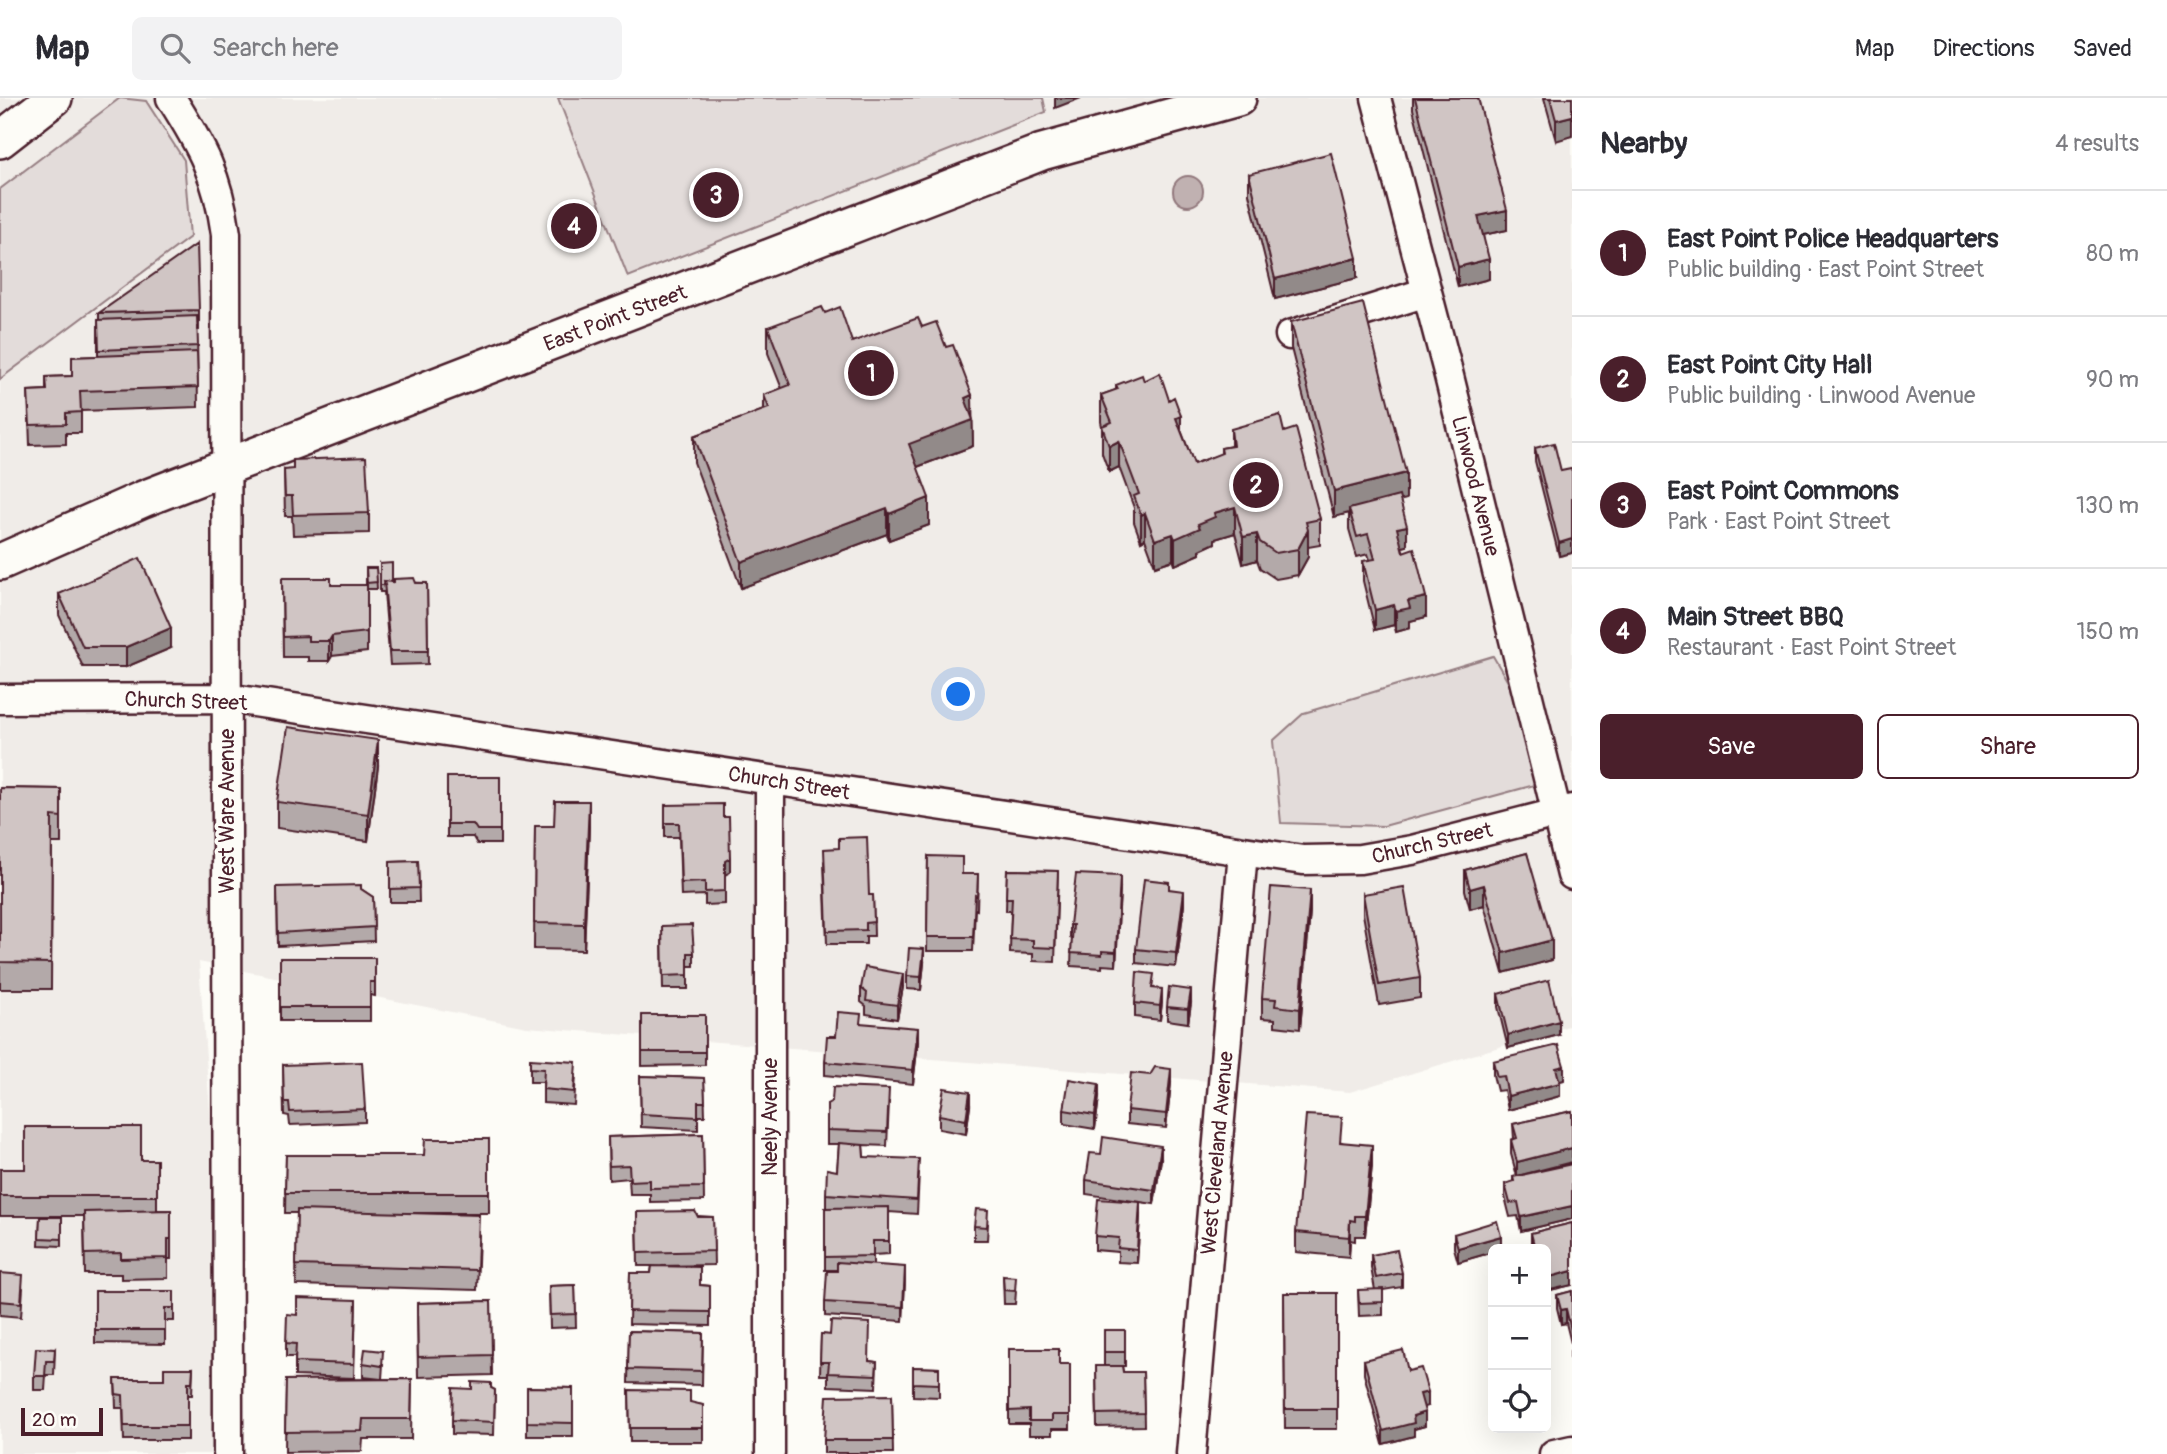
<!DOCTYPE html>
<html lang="en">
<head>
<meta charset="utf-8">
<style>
  body { margin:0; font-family:Pangolin,sans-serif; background:#f2f2f3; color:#2b2b33 }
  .controls { position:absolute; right:21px; bottom:21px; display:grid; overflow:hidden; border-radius:10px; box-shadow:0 7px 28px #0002 }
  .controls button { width:63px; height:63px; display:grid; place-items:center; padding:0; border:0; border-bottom:2px solid #e1e1e2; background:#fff; color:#2b2b33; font:35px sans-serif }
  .scale { position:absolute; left:21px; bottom:18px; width:82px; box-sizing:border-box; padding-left:7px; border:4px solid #4a1f2b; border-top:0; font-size:19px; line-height:24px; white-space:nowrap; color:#4a1f2b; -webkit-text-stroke:5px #fdfcf7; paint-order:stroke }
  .you { position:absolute; left:959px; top:597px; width:24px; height:24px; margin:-18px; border:5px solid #fff; border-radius:50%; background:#1a73e8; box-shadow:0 0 0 10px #1a73e833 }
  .badge { display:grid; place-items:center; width:46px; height:46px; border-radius:50%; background:#4a1f2b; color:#fff; font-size:23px; font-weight:700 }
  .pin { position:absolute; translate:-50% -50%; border:4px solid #fff; box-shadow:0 2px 7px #0006 }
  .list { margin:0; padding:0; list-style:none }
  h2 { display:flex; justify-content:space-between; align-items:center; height:91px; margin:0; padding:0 28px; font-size:30px }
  h2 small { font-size:23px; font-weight:400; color:#7c7c81 }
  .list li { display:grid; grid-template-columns:46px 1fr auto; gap:21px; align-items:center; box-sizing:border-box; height:126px; padding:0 28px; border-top:2px solid #e1e1e2 }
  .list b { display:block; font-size:26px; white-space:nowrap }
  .list p { margin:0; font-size:23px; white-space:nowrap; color:#7c7c81 }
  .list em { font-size:23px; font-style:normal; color:#7c7c81 }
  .actions { display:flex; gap:14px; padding:21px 28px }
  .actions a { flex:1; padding:16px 0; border:2px solid #4a1f2b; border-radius:10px; text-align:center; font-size:24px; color:#4a1f2b }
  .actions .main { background:#4a1f2b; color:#fff }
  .icon { flex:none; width:38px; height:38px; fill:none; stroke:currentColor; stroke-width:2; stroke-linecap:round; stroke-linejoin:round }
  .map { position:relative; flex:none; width:1572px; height:1356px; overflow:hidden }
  header { display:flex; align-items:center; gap:42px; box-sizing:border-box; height:98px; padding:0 35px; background:#fff; border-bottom:2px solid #e1e1e2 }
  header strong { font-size:33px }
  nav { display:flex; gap:38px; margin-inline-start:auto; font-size:24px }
  .search { width:490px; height:63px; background:#f2f2f3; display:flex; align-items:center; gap:18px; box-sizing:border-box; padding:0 24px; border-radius:10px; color:#7c7c81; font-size:26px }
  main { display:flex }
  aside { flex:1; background:#fff }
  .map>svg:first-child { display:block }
</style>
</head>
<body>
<header>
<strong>Map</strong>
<div class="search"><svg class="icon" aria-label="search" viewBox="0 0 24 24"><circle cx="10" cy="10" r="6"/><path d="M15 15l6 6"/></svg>Search here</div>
<nav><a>Map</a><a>Directions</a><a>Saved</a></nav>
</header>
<main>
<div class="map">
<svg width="1572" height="1356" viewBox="0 0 1572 1356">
  <rect width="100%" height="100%" fill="#fdfcf7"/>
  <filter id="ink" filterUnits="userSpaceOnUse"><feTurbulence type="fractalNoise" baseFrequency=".0143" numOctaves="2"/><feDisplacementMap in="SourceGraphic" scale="14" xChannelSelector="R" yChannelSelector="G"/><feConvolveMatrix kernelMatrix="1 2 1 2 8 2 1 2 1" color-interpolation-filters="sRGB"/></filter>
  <g filter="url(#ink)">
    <path fill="#f0ece8" d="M0 0H1572V927L1350 994 527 929 199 864 235 1356H0Z"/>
    <path fill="#e3dcda" stroke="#967e82" stroke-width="2" d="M120 0 146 3 184 62 190 139 0 281V91Z
      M558 0H1043L1046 14 628 179Z
      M1493 558 1520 605 1538 686 1384 728 1281 725 1273 643 1304 615Z"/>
    <path fill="#c0b1b1" stroke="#91777b" stroke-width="2" d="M1173 93a15 15 0 1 1 30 0a15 15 0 1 1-30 0Z"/>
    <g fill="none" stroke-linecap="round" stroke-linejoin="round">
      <defs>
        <path id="minor" d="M171 0C202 49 218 78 226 136L228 1356
          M1376 0 1447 270 1572 777
          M1290 237 1427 194
          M0 601 227 600 1303 762 1360 761 1412 752 1572 711
          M770 682V1356
          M1191 1356 1243 754
          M1554 1356 1572 1352"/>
        <path id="major" d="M0 42 54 0
          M0 464 143 401 1042 54 1238 0"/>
      </defs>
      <use href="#minor" stroke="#4a1f2b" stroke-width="33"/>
      <use href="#major" stroke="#4a1f2b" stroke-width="40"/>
      <use href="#minor" stroke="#fdfcf7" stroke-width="28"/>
      <use href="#major" stroke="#fdfcf7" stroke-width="35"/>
    </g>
    <path fill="#b3a9a9" stroke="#4a1f2b" stroke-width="2" d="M1413 0H1478L1507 132 1483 137 1489 181 1458 189 1413 11Z
      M1544 0H1572L1556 43Z
      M1249 76 1357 180 1275 201 1249 96Z
      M199 212V232H197L198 309 81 313V335H66V346L30 347 28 293 46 292V279L72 278V259L98 258V222H99V215Z
      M825 215 852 244 922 229 972 318 973 348 917 369 929 427 889 442 887 436 741 490 694 364V338L764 312V297L782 291 768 255V229Z
      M1291 224 1406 401 1400 402 1407 448 1402 449 1426 519 1410 523V530L1396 534 1394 527 1375 532 1363 483V463L1370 462 1368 456 1357 459 1349 431V415L1334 419 1291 250Z
      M1144 283 1181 332 1194 366 1221 356V350L1231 348V331L1284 334 1320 421V447L1308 449V459L1298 477 1276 481 1260 470 1257 462 1243 466 1235 435 1215 441V445L1200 452V456L1175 467 1173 462 1155 468 1145 441 1141 443 1134 424V410L1119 369 1109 374 1102 355V328L1101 324V297L1116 292V287Z
      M1535 350 1561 373H1572V455L1559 458 1535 363Z
      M284 372 369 415V435L293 437 292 418H285Z
      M380 466 392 484 427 485 428 566 390 567 384 494H380Z
      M366 470H376L377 491H367V554L332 558 329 563H308V559H283L282 480 331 487H366Z
      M59 496 171 550 126 569H83L59 517Z
      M378 668 368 743 277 730V704Z
      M447 679H500V746H477L473 739H447Z
      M0 690 61 691V745H52L51 891H0Z
      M665 707 723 719 730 774 725 776V806L705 807V797L681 798 679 739H665Z
      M535 728 589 729 584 852 534 851Z
      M1527 755 1552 862 1503 875 1484 807 1470 811 1465 792V772Z
      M928 758 962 776H978L977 812 975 811 973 853H927Z
      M418 763 419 804H390V764Z
      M824 764 869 797H873L874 838H866V846H827Z
      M1007 772 1058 773 1055 864 1033 863V856L1010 855 1011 813H1006Z
      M277 789 361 791 373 799 374 843 278 848Z
      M1120 791 1116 868 1102 867V870L1071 868 1072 841 1070 840V827Z
      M1169 791 1184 807 1176 869 1136 865V851Z
      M1363 796 1420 880V900L1379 907 1363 816Z
      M1310 813 1300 931 1275 928V921L1262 920V900Z
      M662 842 694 855V868H688V891H663Z
      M280 860H375V898L370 897V923H280Z
      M924 865 921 892 907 891V878Z
      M903 889 897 921 866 916V908L861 904V890Z
      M1154 890 1162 904 1160 922 1135 919V905Z
      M1498 896 1559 937 1508 950 1498 909Z
      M1191 905 1188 925 1167 922V909Z
      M642 917H705V967L642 968Z
      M836 938 918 944 913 986 825 977V964Z
      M530 961 576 977 574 1007 543 1005V984H530Z
      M1493 963 1564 982 1559 983 1560 998 1508 1012 1504 992 1497 993 1493 977Z
      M283 967 365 1011V1024L290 1027 289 1018 284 1017Z
      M640 978 704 980 705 1018H698V1032L641 1029Z
      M1171 985 1166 1030 1127 1026V1012Z
      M1099 999 1095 1031 1064 1026V1012Z
      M889 1004 887 1048 863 1047 864 1059 919 1075 917 1116 889 1114V1156L873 1157V1167L905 1182 903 1223 825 1218V1204L837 1172H825V1110H826V1096L837 1073 839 1046H827V1006Z
      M970 1008 966 1036 939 1031V1017Z
      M1572 1013V1064L1517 1078 1511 1056V1042L1514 1041 1513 1026Z
      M703 1036 704 1103 650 1104V1096H630L629 1080 609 1082 608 1039Z
      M489 1041V1115H404L479 1137 477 1192 296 1187 297 1115H285L286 1057H424Z
      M1342 1044 1372 1067 1365 1138H1355V1143L1350 1142 1349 1159 1296 1154V1134Z
      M1161 1061 1154 1106 1086 1096V1082Z
      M141 1062H157V1112H171V1161H168V1180L121 1181V1176H85L84 1118H0V1071H25Z
      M1572 1066V1121L1521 1133 1518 1118 1510 1119 1505 1099V1086L1513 1084V1079Z
      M637 1114 713 1119 714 1167 664 1168 700 1187 710 1188V1228L629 1226 630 1175H651L652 1168H638Z
      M1140 1118 1137 1165 1118 1164V1154L1095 1152V1138Z
      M40 1119H62V1148L39 1147Z
      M1572 1125V1187L1546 1193V1151H1531V1135Z
      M988 1126 987 1142H974V1128Z
      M1454 1136 1501 1151H1493V1154L1458 1164 1454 1150Z
      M1371 1157 1402 1175V1189L1383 1192V1217L1359 1218 1358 1192H1375L1371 1170Z
      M0 1175 23 1190 21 1219 0 1217Z
      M1003 1178 1016 1193 1015 1206H1004Z
      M575 1187 576 1229 550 1230 549 1188Z
      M95 1193H174V1223H165V1246L95 1245Z
      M1572 1193V1249L1566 1225 1561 1226 1557 1210V1197Z
      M1284 1195H1337V1331H1285Z
      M356 1202 354 1280 295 1278V1259H286V1245L297 1217Z
      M491 1203 492 1277 418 1279 417 1205Z
      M1104 1232H1125V1268H1122L1123 1274H1143L1144 1328 1097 1329 1096 1268H1104Z
      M629 1233 703 1235 702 1287 628 1285Z
      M821 1236 830 1237 870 1263 877 1264 876 1290 828 1288V1277H820Z
      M55 1251 54 1277H46L45 1292H34V1278Z
      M1009 1251 1059 1266H1070V1331H1052V1337H1029V1326H1009Z
      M1570 1253H1572V1275L1570 1267Z
      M1364 1262 1408 1273 1428 1308 1423 1309 1425 1328 1414 1331V1338L1383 1346 1364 1276Z
      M363 1265 383 1266 382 1281H412L411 1341H363L362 1353 285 1354 286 1282 381 1281 363 1279Z
      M913 1269 939 1270V1299L913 1298Z
      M193 1270 192 1297H188V1342H124L123 1310H116L115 1281H164Z
      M527 1289 573 1290V1338H527Z
      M491 1290 495 1292 494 1337 452 1336V1322L472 1291Z
      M629 1292 703 1307V1344H630Z
      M892 1297 893 1355H824V1342Z"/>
    <path fill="#928a89" stroke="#4a1f2b" stroke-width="2" d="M1055 0H1081L1055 10Z
      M1572 18V38L1556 43V22Z
      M1507 112V132L1478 138V118Z
      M1357 160V180L1275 201V181Z
      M1489 161V181L1458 189V169Z
      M972 297 973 348 909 372V346L965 300Z
      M1181 318V344L1176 320Z
      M1119 343V369L1109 374V348Z
      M1406 375V401L1350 415 1349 411V415L1334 419V393Z
      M929 400V427L889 442V416Z
      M1235 409V435L1215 441V445L1200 452V456L1175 467V441L1214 415Z
      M887 410V436L741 490V464Z
      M1145 415V441L1141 443V417Z
      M1407 428V448L1397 450V430Z
      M1308 432V459L1298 477V451Z
      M1173 436V462L1155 468V442Z
      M1257 436V462L1243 466V439Z
      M1572 441V455L1559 458V445Z
      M1426 499V519L1410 523V530L1396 534V513L1408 503Z
      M1394 507V527L1375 532V512Z
      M171 530V550L126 569V549Z
      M332 538V558L329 563V543Z
      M378 642V668L368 743V716Z
      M589 703V729L584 852V826Z
      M730 760V774L725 777V763Z
      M1120 778V791L1116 868V854Z
      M1484 787V807L1470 811V791Z
      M1310 792V813L1300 931V911Z
      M1184 793V807L1176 869V855Z
      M1552 842V862L1503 875V855Z
      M924 851V865L921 892V879Z
      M903 876V889L897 921V907Z
      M1162 891V904L1160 922V908Z
      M1191 892V905L1188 925V911Z
      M1559 923V937L1508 950V937Z
      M918 930V944L913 986V972Z
      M1564 968V982L1556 984V970Z
      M1171 971V985L1166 1030V1016Z
      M1560 985V998L1508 1012V998Z
      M1099 986V999L1095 1031V1017Z
      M970 994V1008L966 1036V1022Z
      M1372 1047V1067L1365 1138V1118Z
      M1161 1048V1061L1154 1106V1092Z
      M1572 1050V1064L1517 1078V1064Z
      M1140 1104V1118L1137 1165V1152Z
      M1572 1108V1121L1521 1133V1119Z
      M1350 1122V1142L1349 1159V1139Z
      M1501 1138V1151H1493V1154L1458 1164V1150Z
      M905 1169V1182L903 1223V1209Z
      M1572 1173V1187L1546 1193V1180Z
      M1566 1211V1225L1561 1226V1212Z
      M1428 1294V1308L1420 1310V1296Z
      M1425 1314V1328L1414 1331V1338L1383 1346V1333L1413 1318Z"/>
    <path fill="#d0c5c4" stroke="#4a1f2b" stroke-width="2" d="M1415 0H1478L1507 112 1478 118 1489 161 1458 169Z
      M1550 0H1572V18L1556 22Z
      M1331 55 1357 160 1275 181 1249 76Z
      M197 146 199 212 99 215Z
      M1363 205 1406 375 1334 393 1291 224Z
      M822 209 825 215 840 209 852 244 918 220 922 229 936 224 946 249 953 247 972 297 965 300 973 322 909 346 929 400 889 416 887 410 741 464 694 338 769 310 764 297 790 287 768 229Z
      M197 218 198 248 99 252 98 222Z
      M197 254 198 289 80 293 81 314 66 315V326L30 327 28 293 47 292 46 279 72 278V259Z
      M1160 275 1169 302 1174 299 1181 318 1176 320 1194 366 1222 355 1221 350 1233 348 1231 331 1280 317 1284 334 1296 330 1320 421 1306 424 1308 432 1298 451 1276 455 1260 444 1257 436 1243 439 1235 409 1214 415 1215 419 1198 426 1200 430 1175 441 1173 436 1155 442 1145 415 1141 417 1134 398 1139 396 1119 343 1109 348 1102 328 1112 324 1101 297 1118 291 1116 287 1142 277 1144 283Z
      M1554 345 1561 373 1571 371 1572 373V441L1559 445 1535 350Z
      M366 359 369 415 293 417 292 398H285L284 372 293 371V362Z
      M1399 398 1407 428 1397 430 1403 454 1414 450 1426 499 1408 503 1410 510 1396 513 1394 507 1375 512 1363 463 1375 461 1368 436 1357 439 1349 411Z
      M140 460 171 530 126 549H83L59 496Z
      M392 465V484L384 483 385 487H380V466Z
      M366 470H376L377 484 367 485Z
      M282 480H331V487H367V534L332 538 329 543H308V538L283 539Z
      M414 480 416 485H427L428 553H390L384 483 394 484V481Z
      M288 629 378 642 368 716 277 704Z
      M447 679H500V732H477L473 726H447Z
      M0 690 61 691V719L52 718 51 865 0 864Z
      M555 703H589L584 826 534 825 535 728H554Z
      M723 706V719H729L730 760 725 763V793L705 794V784L681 785 679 725H665V707Z
      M867 739 869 797H873L874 824 866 825V832L827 833 824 751 839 750V740Z
      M1527 755 1552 842 1503 855 1484 787 1470 791 1465 772Z
      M928 758 962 759V776H978L977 798 975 797 973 839H927Z
      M418 763 419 790 390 791V764Z
      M1007 772 1058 773 1055 850 1033 849V842L1010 841 1012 800H1006Z
      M1076 776 1120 778 1116 854 1102 853V857L1071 855 1073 827H1070Z
      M1144 781 1169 784V791L1184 793 1176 855 1136 851Z
      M361 787V791L373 799 374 829 278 835 277 789Z
      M1271 789 1310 792 1300 911 1275 908 1276 901 1262 900Z
      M1404 789 1420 880 1379 887 1363 796Z
      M692 827 694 855H688V877L663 878 662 828Z
      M909 850 924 851 921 879 907 878Z
      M280 860H375V884H370V909H280Z
      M865 869 903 876 897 907 866 903 867 895 861 890Z
      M1137 874 1154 876 1152 890 1162 891 1160 908 1135 905Z
      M1549 882 1559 923 1508 937 1498 896Z
      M1169 889 1191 892 1188 911 1167 909Z
      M838 914 861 916 860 925 918 930 913 972 825 964 827 938H836Z
      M642 917H705V954H642Z
      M1558 947 1564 968 1556 970 1560 985 1508 998 1504 978 1497 979 1493 963Z
      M530 961 576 964 574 994 543 991 544 971 530 970Z
      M362 964 365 1011 290 1014 289 1004H284L283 967Z
      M1155 969 1171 971 1166 1016 1127 1012 1131 975 1150 977Z
      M640 978 704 980 705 1004H698V1019L641 1016Z
      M1069 981 1099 986 1095 1017 1064 1012Z
      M833 989 889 991 887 1034 827 1032V1006L832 1003Z
      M944 990 970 994 966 1022 939 1017Z
      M1572 1013V1050L1517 1064 1511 1042 1517 1040 1513 1026Z
      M1306 1017 1342 1019 1340 1044 1372 1047 1365 1118H1355V1123L1350 1122 1349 1139 1296 1134Z
      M25 1029H141V1062H157V1098H0V1071H25Z
      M703 1036 704 1089 650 1090V1082L630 1083 629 1067 609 1068 608 1039Z
      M1103 1039 1161 1048 1154 1092 1086 1082 1090 1055 1101 1056Z
      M425 1041H489V1095H285L286 1057H424Z
      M839 1045 863 1047 864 1059 919 1061 917 1102 826 1096 827 1071 837 1073Z
      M1572 1066V1108L1521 1119 1518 1104 1510 1105 1505 1086 1514 1083 1513 1079Z
      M1098 1101 1140 1104 1137 1152 1118 1150 1119 1140 1095 1138Z
      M889 1109V1143H873V1158L825 1159V1110Z
      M976 1111 988 1112 987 1129 974 1128Z
      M171 1112V1141H168V1160L121 1161V1155L85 1156 84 1114Z
      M297 1112 479 1117 477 1172 296 1167Z
      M695 1113 698 1119H713L714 1153 638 1155 637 1114Z
      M40 1119H62V1141L39 1140Z
      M1497 1123 1501 1138 1458 1150 1454 1136Z
      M1572 1125V1173L1546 1180V1151H1535L1531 1135Z
      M1397 1152 1402 1175 1376 1180 1371 1157Z
      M837 1164 905 1169 903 1209 825 1204 827 1173H837Z
      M652 1168 700 1169V1187L710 1188V1214L629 1213 630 1175H651Z
      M0 1175 23 1177 21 1205 0 1203Z
      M1003 1178 1016 1179 1015 1193 1004 1192Z
      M575 1187 576 1216 550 1217 549 1188Z
      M1383 1191V1204L1359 1205 1358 1192Z
      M95 1193H174V1210H165V1232H95Z
      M1572 1193V1236L1566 1211 1561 1212 1557 1197Z
      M1284 1195H1337V1311H1285Z
      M297 1200 356 1202 354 1266 295 1264 296 1246 286 1245 287 1216 297 1217Z
      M491 1203 492 1257 418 1259 417 1205Z
      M831 1223 870 1225 869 1263 877 1264 876 1277 828 1275 829 1264H820L821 1236 830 1237Z
      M1104 1232H1125V1254H1104Z
      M629 1233 703 1235 702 1273 628 1271Z
      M36 1250 55 1251 54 1263H46L45 1278H34Z
      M365 1251 383 1253 382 1268 363 1265Z
      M1009 1251H1059V1266H1070V1317H1052V1323H1029V1312L1009 1313Z
      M1403 1252 1408 1273 1421 1270 1428 1294 1420 1296 1425 1314 1413 1318 1414 1325 1383 1333 1364 1262Z
      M1096 1268H1122L1123 1274H1143L1144 1315 1097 1316Z
      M913 1269 939 1270V1286L913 1285Z
      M164 1270H193L192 1284H188V1328H124L123 1297 116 1296 115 1281H164Z
      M412 1281 411 1321H363L362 1333 285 1334 286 1282Z
      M472 1284 491 1285V1290L495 1292 494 1324 452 1322 453 1290 472 1291Z
      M527 1289 573 1290V1325L527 1324Z
      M629 1292 690 1293V1304L703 1307V1330H630Z
      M892 1297 893 1342H824L827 1298Z"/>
  </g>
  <g text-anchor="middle" stroke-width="7" stroke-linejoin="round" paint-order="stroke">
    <g font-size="21" fill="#4a1f2b" stroke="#fdfcf7">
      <text transform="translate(615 220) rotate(-21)" y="7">East Point Street</text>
      <text transform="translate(1476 388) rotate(76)" y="7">Linwood Avenue</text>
      <text transform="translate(186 603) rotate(2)" y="7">Church Street</text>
      <text transform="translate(789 685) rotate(9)" y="7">Church Street</text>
      <text transform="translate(227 713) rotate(-90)" y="7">West Ware Avenue</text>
      <text transform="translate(1432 745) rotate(-13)" y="7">Church Street</text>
      <text transform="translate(770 1019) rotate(-90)" y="7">Neely Avenue</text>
      <text transform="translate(1217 1055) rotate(-85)" y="7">West Cleveland Avenue</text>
    </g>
  </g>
</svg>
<div class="controls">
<button>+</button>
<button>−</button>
<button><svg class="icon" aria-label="locate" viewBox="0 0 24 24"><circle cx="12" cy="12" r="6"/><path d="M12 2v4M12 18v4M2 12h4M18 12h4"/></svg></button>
</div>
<div class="scale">20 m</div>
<div class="you"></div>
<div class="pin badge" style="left:871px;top:275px">1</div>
<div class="pin badge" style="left:1256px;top:387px">2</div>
<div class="pin badge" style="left:716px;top:97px">3</div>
<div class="pin badge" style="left:574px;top:128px">4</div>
</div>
<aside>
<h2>Nearby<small>4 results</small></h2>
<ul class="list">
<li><span class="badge">1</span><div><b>East Point Police Headquarters</b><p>Public building · East Point Street</p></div><em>80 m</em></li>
<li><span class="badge">2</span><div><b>East Point City Hall</b><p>Public building · Linwood Avenue</p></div><em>90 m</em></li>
<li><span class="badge">3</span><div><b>East Point Commons</b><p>Park · East Point Street</p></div><em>130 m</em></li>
<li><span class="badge">4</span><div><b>Main Street BBQ</b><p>Restaurant · East Point Street</p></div><em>150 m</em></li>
</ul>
<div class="actions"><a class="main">Save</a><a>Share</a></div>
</aside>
</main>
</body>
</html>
